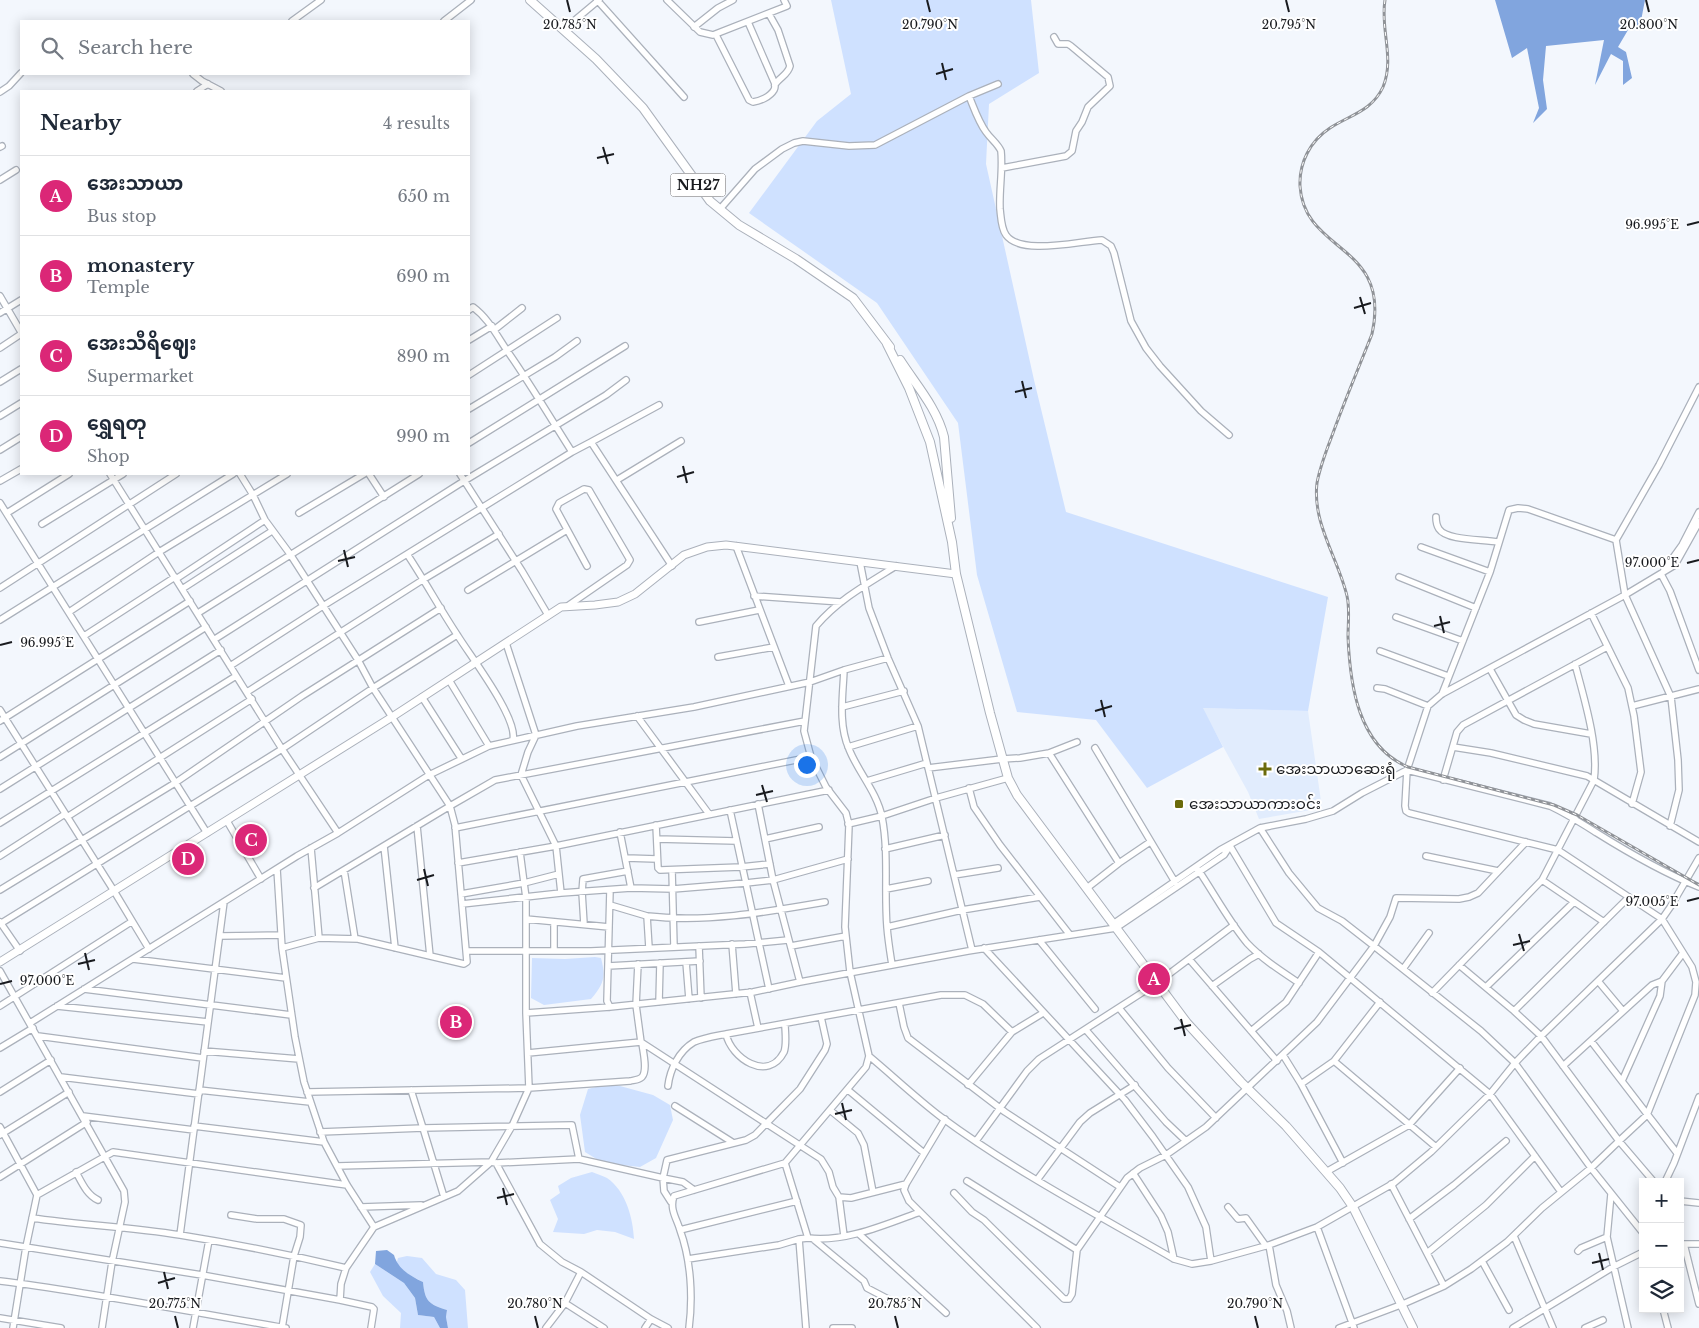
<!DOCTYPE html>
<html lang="en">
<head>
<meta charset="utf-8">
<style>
  body { margin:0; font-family:"Libre Baskerville","Noto Sans Myanmar",serif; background:#f2f2f3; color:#1f2937 }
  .controls { position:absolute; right:15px; bottom:15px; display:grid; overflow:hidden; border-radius:0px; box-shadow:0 2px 12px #0003 }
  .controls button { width:45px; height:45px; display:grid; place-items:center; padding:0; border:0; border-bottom:1px solid #e0e1e3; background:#fff; color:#1f2937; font:25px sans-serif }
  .you { position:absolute; left:806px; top:764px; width:18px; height:18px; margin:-12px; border:4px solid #fff; border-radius:50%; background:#1a73e8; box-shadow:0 0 0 8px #1a73e833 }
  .badge { display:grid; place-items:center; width:32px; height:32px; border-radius:50%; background:#db2777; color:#fff; font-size:16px; font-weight:700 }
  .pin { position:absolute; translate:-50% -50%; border:2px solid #fff; box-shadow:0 1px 5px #0006 }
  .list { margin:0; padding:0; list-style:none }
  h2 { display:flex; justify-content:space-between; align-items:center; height:65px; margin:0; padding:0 20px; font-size:21px }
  h2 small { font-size:16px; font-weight:400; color:#747a83 }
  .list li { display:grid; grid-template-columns:32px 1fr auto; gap:15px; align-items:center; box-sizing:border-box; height:80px; padding:0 20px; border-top:1px solid #e0e1e3 }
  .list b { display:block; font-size:19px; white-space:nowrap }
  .list p { margin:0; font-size:16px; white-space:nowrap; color:#747a83 }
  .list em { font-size:16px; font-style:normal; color:#747a83 }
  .icon { flex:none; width:28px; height:28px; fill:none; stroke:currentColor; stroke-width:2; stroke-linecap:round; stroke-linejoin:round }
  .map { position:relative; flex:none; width:1699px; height:1328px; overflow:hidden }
  .search { position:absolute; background:#fff; box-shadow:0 2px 12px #0003; left:20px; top:20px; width:450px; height:55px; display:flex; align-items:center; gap:12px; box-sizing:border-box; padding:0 18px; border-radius:0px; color:#747a83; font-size:19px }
  .panel { position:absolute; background:#fff; box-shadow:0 2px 12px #0003; left:20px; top:90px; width:450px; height:385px; border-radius:0px }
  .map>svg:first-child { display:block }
</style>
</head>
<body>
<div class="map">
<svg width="1699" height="1328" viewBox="0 0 1699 1328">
  <rect width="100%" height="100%" fill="#f3f7fd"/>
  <path fill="#e1ecfd" d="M1202 708 1308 711 1322 808 1259 819 1248 792Z"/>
  <path fill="#cfe1ff" d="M831 0H1031L1039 73 989 104 986 164 1034 380 1066 512 1328 597 1308 711 1203 708 1223 747 1147 788 1096 720 1017 712 977 575 958 423 877 303 749 213 817 121 851 94Z
    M595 957 601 958C606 977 604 984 591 999L544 1005 531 998 532 958 565 959Z
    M603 1085 620 1086 653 1095 670 1105 673 1120 656 1158 640 1167 603 1163 585 1152 580 1115 588 1089Z
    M592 1172C597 1174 603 1176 607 1178 626 1191 633 1218 634 1239L615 1232 597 1230 584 1234 553 1232 558 1219 550 1200 560 1193 558 1186 571 1178Z
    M407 1256 422 1258 436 1274 456 1280 465 1290 468 1328H448L446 1317 447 1310C429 1304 425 1302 423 1282L411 1276 396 1265 398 1258Z
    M375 1264 404 1283 415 1298 418 1315 434 1317 440 1328H400L401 1313 383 1296 370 1272Z"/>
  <path fill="#81a5de" d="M1495 0H1645L1640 26 1628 30 1618 47 1626 52 1632 78 1623 85V61L1611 54 1595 85 1604 40 1546 46 1543 80 1547 109 1533 123 1539 108 1527 48 1512 58Z
    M387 1250 394 1255C398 1269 410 1276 423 1282 425 1302 429 1304 447 1310L446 1317 448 1328H440L434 1317 418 1315 415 1298 404 1283 375 1264 376 1251Z"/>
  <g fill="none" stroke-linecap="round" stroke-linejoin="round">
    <defs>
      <path id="minor" d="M597 0 684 97
        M667 0 700 32 713 35 787 6 784 0
        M292 21 321 0
        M444 21 471 0
        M748 22 775 84
        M694 27 718 8 733 0
        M563 30 599 0
        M716 35 749 100 753 102C760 101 770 97 774 90 777 83 772 88 777 82 782 76 788 74 790 66L778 30 769 14
        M193 74 202 81 221 91
        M197 91 208 84
        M0 92 9 86 21 73
        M969 96C974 108 978 121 986 132 991 139 998 144 1001 151 1003 170 999 190 1000 209 1001 217 1001 228 1006 235 1021 256 1079 241 1102 240L1111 246 1114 253 1131 321 1146 348 1160 366 1201 411 1229 435
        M0 147 2 146
        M1002 168 1066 156 1072 151 1076 131 1082 122 1088 107 1110 86 1108 77 1071 46 1068 44H1058L1054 37
        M0 180 16 170
        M720 209 755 169 782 149 794 143 803 141 849 146 875 145 969 96 998 84
        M0 296 21 332
        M469 310 473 307C489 319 497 336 508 352 531 385 551 419 572 452L591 442 672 566
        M0 313 21 300
        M494 330 522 308
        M469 340 492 326
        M0 348 21 334
        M469 375 557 318
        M0 382 21 369
        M469 409 555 357 577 341
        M0 416 21 403
        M591 442 659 405
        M469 443 625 346
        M0 450 21 437
        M110 474 282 749 338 833
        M240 474 253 495 265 520 290 554 358 660 373 688 450 806 455 825 467 962 464 964 358 939 319 938 282 948
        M369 474 384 497
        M460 474 522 571 548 615
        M617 480 681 441
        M0 481 21 469
        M0 503 207 833
        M7 513 69 474
        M299 513 364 474
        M1436 517C1436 521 1437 526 1439 529 1447 541 1484 539 1498 542
        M42 524 123 474
        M736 546 789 686
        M1421 547 1490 572
        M407 554C425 581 440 609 458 636 471 657 518 718 513 740
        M860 562 869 608 888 658 918 726 972 950
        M1664 570 1682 545 1699 512
        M1661 574 1670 591 1699 670
        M1399 577 1476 608
        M176 579 265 520
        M0 588 176 474
        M182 589 272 531
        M468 590 567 530
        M754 596 841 602
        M569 605 627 565 630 560 589 490 584 489 559 503 556 509 587 566
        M69 612 159 552 287 474
        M198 613 419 474
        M1591 613 1628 688 1634 716 1641 772 1632 804
        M1396 617 1463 641
        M0 620 233 474
        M699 622 759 610
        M84 636 175 577
        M215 639 464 481 606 395 626 380
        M506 643 536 735 528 752 521 775 556 846 561 893
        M1380 651 1448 676
        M718 657 774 647
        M230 666 323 606 572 452
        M1490 669 1516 715 1524 720 1534 724 1591 734
        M844 670C843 695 838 724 849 749 858 772 877 792 882 817 889 853 884 891 887 927 888 940 890 952 892 965
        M449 680 489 746
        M1377 688 1385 689 1428 706
        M247 692 424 579 499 534
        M1442 694 1490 572 1509 510 1518 508 1528 509 1616 540
        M422 697 461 758
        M1632 706 1699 689
        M842 707 904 691
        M0 710 114 891 149 949
        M637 716 709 814
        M0 721 190 601
        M848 747 918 726
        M1453 747 1491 753 1587 776 1699 842
        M1095 748 1175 882
        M1049 753 1119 863
        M0 757 206 627
        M928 768 1002 759 1020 758 1049 753 1077 742
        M1443 780 1457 732 1463 725 1607 647
        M867 781 927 763
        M969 788 974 807 1000 845 1070 935
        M0 789 221 650
        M758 804 773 880 800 982
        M730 810 769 989
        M67 817 252 699
        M227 821 261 879
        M0 823 236 676
        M848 824 882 816 936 798 1008 778
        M656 825 658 868 660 870 741 867 770 864
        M417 826 430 956
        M1670 826 1679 790 1678 760 1671 697 1625 595 1616 540 1659 465 1699 387
        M455 828 811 757
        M1260 828 1289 873 1318 908 1342 921 1374 946 1481 1031 1515 1063 1591 1168 1643 1233
        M620 832 631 888
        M657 839 736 841
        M765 839 819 827
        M384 846 395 948
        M1230 846 1276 923 1319 952 1490 1094 1561 1192
        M311 848 319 938
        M885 849 945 835
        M520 852 526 898V1013
        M0 856 65 814
        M1426 856 1498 871
        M626 858 657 859
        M458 863 556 846 829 790
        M1197 868C1214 893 1228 920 1247 943 1262 959 1281 971 1299 983
        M277 869 282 948 295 1037 304 1082 324 1142 347 1185 374 1227
        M344 870 355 939
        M672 870 674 947
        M954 875 998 868
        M1542 880 1604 922
        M314 888 450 806 495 780 805 721
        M1087 888 1119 863 1150 842
        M886 889 928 881
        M0 890 175 783 302 696 441 608
        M461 894 524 883 559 874
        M462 904 561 893 631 888 673 889 746 883 773 880 848 859
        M610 905 647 916
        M526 919 609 927
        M0 922 20 951
        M0 924 282 749 373 688 457 635
        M584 924 582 892 583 879 628 871
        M1113 924 1220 850 1260 828 1306 819 1333 811 1362 793 1407 770 1428 706 1442 694 1625 595 1675 565 1699 522
        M887 927 962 910 1040 897
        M220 936 280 935
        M1039 940 1095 1009
        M732 944 736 994
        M699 946 701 998
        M791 946 846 936
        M649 948 647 916C706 923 767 912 825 902
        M984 948 1125 1100 1153 1137 1188 1187 1206 1227 1211 1261
        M466 951H591L745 944 788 940
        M554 951V922
        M133 959 286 978
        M1189 959 1277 1061
        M686 962 689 999
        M638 964 636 1005 641 1042 821 1159 829 1172 833 1187 839 1197 851 1198 906 1184
        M1459 965 1514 1011 1541 1036 1619 1141 1654 1182
        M608 966 700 961
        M1403 969 1429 933
        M0 971 124 1191 125 1202 112 1262 102 1328
        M1598 981 1623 1011
        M1212 986 1250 959 1259 954
        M1486 987 1574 902
        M84 989 291 1015
        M750 992 758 1028
        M1432 993 1542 880 1594 780C1599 746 1584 698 1575 664
        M659 1002 660 963
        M899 1003 904 1027 908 1038 1005 1112 1120 1187
        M0 1006 131 922
        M57 1006 208 1022
        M610 1007 607 1001 610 890
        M1119 1008 1168 1068 1216 1118
        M1514 1011 1629 897
        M30 1023 297 856 338 833 429 775 489 746 577 726 694 707 810 682 844 670 888 658
        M1086 1030 1166 1122 1186 1141
        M1251 1031 1286 1002 1319 952
        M726 1034C731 1058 768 1083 784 1052 787 1044 785 1032 785 1024
        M38 1036 203 1058
        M1591 1041 1677 1153
        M0 1048 33 1028
        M204 1051 299 1059
        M528 1053 641 1042
        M1283 1055 1301 1084 1343 1163
        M869 1056C893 1076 916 1098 941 1117 1014 1171 1096 1214 1174 1259L1192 1264 1211 1261 1269 1245 1317 1227 1394 1183 1431 1152 1490 1094 1515 1063 1541 1036 1662 919 1671 906 1699 858
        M1334 1061 1436 1147
        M1563 1066 1652 985 1662 981
        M61 1077 199 1094
        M1622 1081 1660 996 1662 981 1683 953
        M1301 1084 1334 1061 1380 1002
        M968 1085 1012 1032 1043 1013
        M668 1086C670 1069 679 1051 694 1042 703 1038 716 1036 726 1034L941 995H965L983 1004 1012 1032
        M199 1090 310 1102
        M848 1090 924 1153
        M0 1092 51 1060
        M307 1092 529 1088 630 1081C634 1080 639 1080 642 1077 648 1070 643 1052 642 1043
        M675 1106 732 1142
        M830 1110 858 1133 864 1145 873 1192
        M83 1116 194 1130
        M945 1119 906 1184 904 1190 909 1201 1037 1328
        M194 1126 324 1142
        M0 1127 37 1195 26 1247 13 1328
        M320 1132 423 1128 411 1090
        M0 1135 69 1092
        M976 1141 1027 1071 1039 1059 1157 983 1234 925
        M496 1163 540 1244 562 1262 581 1272 651 1319 668 1328
        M785 1163 808 1238C844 1243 887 1224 920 1212
        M337 1166 491 1162 496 1163 579 1159 663 1178 667 1160 746 1140 755 1135 800 1089 825 1050 827 1044 821 1017
        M76 1172C82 1183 87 1195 98 1200
        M1326 1172 1409 1125 1460 1068
        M1133 1173 1161 1216 1168 1232 1174 1259
        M0 1177 87 1122
        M1037 1180 1080 1122 1090 1113 1135 1085
        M967 1181 1077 1250 1127 1178 1140 1168 1166 1155 1206 1127 1317 1022 1374 946 1390 917 1396 898 1459 899 1469 897 1478 893 1526 842
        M1665 1182 1674 1163 1699 1097
        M1391 1184 1444 1286
        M954 1193 972 1212 984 1220 1064 1299H1069L1072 1294 1077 1250
        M1611 1194 1607 1237 1628 1328
        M37 1195 113 1152 347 1185
        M444 1197 423 1128 572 1125 579 1159
        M839 1197 844 1236
        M1680 1201 1699 1203
        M671 1202 664 1191 663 1178 683 1182 694 1190
        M361 1207 421 1205
        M1228 1207 1238 1219 1246 1218 1266 1246
        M231 1215 257 1219H284L301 1225 300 1237 294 1256 282 1328
        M32 1218C81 1225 131 1227 180 1235 236 1244 291 1255 346 1268
        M1409 1219 1454 1185 1506 1141
        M1317 1227 1354 1328
        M680 1230 797 1201
        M859 1234 946 1313
        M180 1235 224 902
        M1514 1236 1553 1328
        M799 1239 806 1328
        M813 1239 864 1281 867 1288 888 1299
        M0 1243 202 1275 340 1300
        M1681 1244H1699
        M1684 1244 1699 1304
        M1269 1245 1276 1285 1287 1311 1291 1328
        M1578 1251 1581 1248 1607 1237
        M1427 1253 1486 1205 1535 1156
        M688 1259 779 1245 799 1239 808 1238
        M1482 1261 1509 1310
        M0 1281C96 1293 190 1312 286 1328
        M565 1303 604 1328
        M1663 1309 1668 1328
        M0 1318 61 1328
        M193 1328 209 1240
        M371 1328 374 1309 372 1307 340 1300 341 1284 346 1268 374 1227 458 1191 491 1162 512 1126 529 1088 526 1013 610 1007 753 992 800 982 968 951 1116 928 1224 855 1230 846
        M546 1328 565 1303 581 1272
        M645 1328 651 1319
        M689 1328C693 1297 691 1260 680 1230 677 1219 669 1209 674 1196L785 1163 866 1067 869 1056 850 972 845 927 849 825 846 813 826 787 811 757 804 731 816 626C838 600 867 584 896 566
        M833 1328H852
        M1339 1328 1403 1304 1444 1286 1471 1269 1507 1242 1542 1208 1591 1168 1619 1141 1647 1115 1695 995 1696 982 1692 967 1662 919 1558 850 1409 813 1406 811 1405 806 1407 770 1550 806C1567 814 1581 823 1597 833 1629 853 1664 873 1699 887
        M1513 1328 1613 1267 1643 1252
        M1585 1328 1603 1320"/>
      <path id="major" d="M0 962 392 717 561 607 595 605 618 602 635 594 684 555 707 547 726 545 956 574"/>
      <path id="highway" d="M530 0 596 59 643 108 710 201 739 225 796 259 853 298 890 347
        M887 344 909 388 930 442 952 542 956 574 990 713 1008 778 1017 795 1187 1023 1241 1082 1286 1126 1340 1188 1353 1207 1413 1328
        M900 360C916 385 937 408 944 437L951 518"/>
    </defs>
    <use href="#minor" stroke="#abb1bb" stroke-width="8"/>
    <use href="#major" stroke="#abb1bb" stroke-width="9"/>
    <use href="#highway" stroke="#abb1bb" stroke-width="10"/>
    <use href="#minor" stroke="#fff" stroke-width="5.5"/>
    <use href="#major" stroke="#fff" stroke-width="7"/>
    <use href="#highway" stroke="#fff" stroke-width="8"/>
    <defs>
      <path id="rail" d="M1385 0C1380 29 1395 58 1383 87 1372 111 1350 115 1330 128 1310 141 1299 163 1300 186 1304 254 1392 243 1372 334 1359 367 1345 400 1333 433 1327 449 1320 466 1317 483 1312 523 1338 558 1347 596 1350 609 1348 623 1348 637 1350 685 1358 746 1408 767L1554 805 1577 815 1699 885"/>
    </defs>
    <use href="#rail" stroke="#909398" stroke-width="3"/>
    <use href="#rail" stroke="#fff" stroke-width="1" stroke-dasharray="4" stroke-linecap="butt"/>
  </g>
  <path fill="none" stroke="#191b1f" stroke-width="2" d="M567 0 570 12M927 0 930 12M1286 0 1289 12M1646 0 1649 12M942 63 946 80M936 74 953 69M603 147 608 164M597 158 614 154M1687 225 1699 222M1360 297 1365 314M1354 308 1371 303M1022 381 1026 398M1015 392 1032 388M683 466 687 483M677 477 694 472M344 550 348 567M338 561 355 557M1687 563 1699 560M1440 616 1444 633M1434 626 1450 622M0 645 12 642M1101 700 1105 717M1095 711 1112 706M762 785 767 802M756 795 773 791M424 869 428 886M417 880 434 875M1687 901 1699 898M1519 934 1524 951M1513 945 1530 941M85 953 89 970M78 964 95 960M0 984 12 981M1181 1019 1185 1036M1174 1029 1191 1025M842 1103 846 1120M835 1114 852 1110M503 1188 507 1205M497 1198 514 1194M1599 1253 1603 1270M1592 1263 1609 1259M164 1272 168 1289M158 1283 175 1278M175 1316 178 1328M535 1316 538 1328M895 1316 898 1328M1255 1316 1258 1328"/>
  <g fill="#6b6b0a" stroke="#fff" stroke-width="2">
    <path d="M1262.5 761.5h5v5h5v5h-5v5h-5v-5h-5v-5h5z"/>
    <rect x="1174" y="799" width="10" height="10" rx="2.5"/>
  </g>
  <g text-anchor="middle" stroke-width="4" stroke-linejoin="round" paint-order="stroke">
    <rect fill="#fff" stroke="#5e5f62" stroke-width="1" x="670.5" y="173.5" width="55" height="23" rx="4"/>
    <g font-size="14" font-weight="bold" fill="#191b1f">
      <text x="698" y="190">NH27</text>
    </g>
    <g font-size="15" fill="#191b1f" stroke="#fff" text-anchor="start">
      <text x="1276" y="774">အေးသာယာဆေးရုံ</text>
      <text x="1189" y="809">အေးသာယာကားဝင်း</text>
    </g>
  </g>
  <g font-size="12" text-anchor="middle" fill="#191b1f" stroke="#fff" stroke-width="4" stroke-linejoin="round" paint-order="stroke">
    <text x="570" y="29">20.785°N</text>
    <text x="930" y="29">20.790°N</text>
    <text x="1289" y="29">20.795°N</text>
    <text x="1649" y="29">20.800°N</text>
    <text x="1652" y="229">96.995°E</text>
    <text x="1652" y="567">97.000°E</text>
    <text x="47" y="647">96.995°E</text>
    <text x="1652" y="906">97.005°E</text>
    <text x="47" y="985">97.000°E</text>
    <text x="175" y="1308">20.775°N</text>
    <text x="535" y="1308">20.780°N</text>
    <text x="895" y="1308">20.785°N</text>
    <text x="1255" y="1308">20.790°N</text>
  </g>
</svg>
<div class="controls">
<button>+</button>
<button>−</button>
<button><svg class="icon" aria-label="layers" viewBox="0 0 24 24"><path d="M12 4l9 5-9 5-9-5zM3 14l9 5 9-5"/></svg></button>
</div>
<div class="you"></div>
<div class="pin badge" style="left:1154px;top:979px">A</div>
<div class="pin badge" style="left:456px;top:1022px">B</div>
<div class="pin badge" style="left:251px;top:840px">C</div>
<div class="pin badge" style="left:188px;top:859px">D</div>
<div class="search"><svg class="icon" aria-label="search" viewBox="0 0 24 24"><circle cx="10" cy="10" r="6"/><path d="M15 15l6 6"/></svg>Search here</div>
<section class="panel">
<h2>Nearby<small>4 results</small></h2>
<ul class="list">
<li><span class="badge">A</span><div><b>အေးသာယာ</b><p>Bus stop</p></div><em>650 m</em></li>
<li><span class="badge">B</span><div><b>monastery</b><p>Temple</p></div><em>690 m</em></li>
<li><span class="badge">C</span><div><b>အေးသီရိဈေး</b><p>Supermarket</p></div><em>890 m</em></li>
<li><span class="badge">D</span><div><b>ရွှေရတု</b><p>Shop</p></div><em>990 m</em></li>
</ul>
</section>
</div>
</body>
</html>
